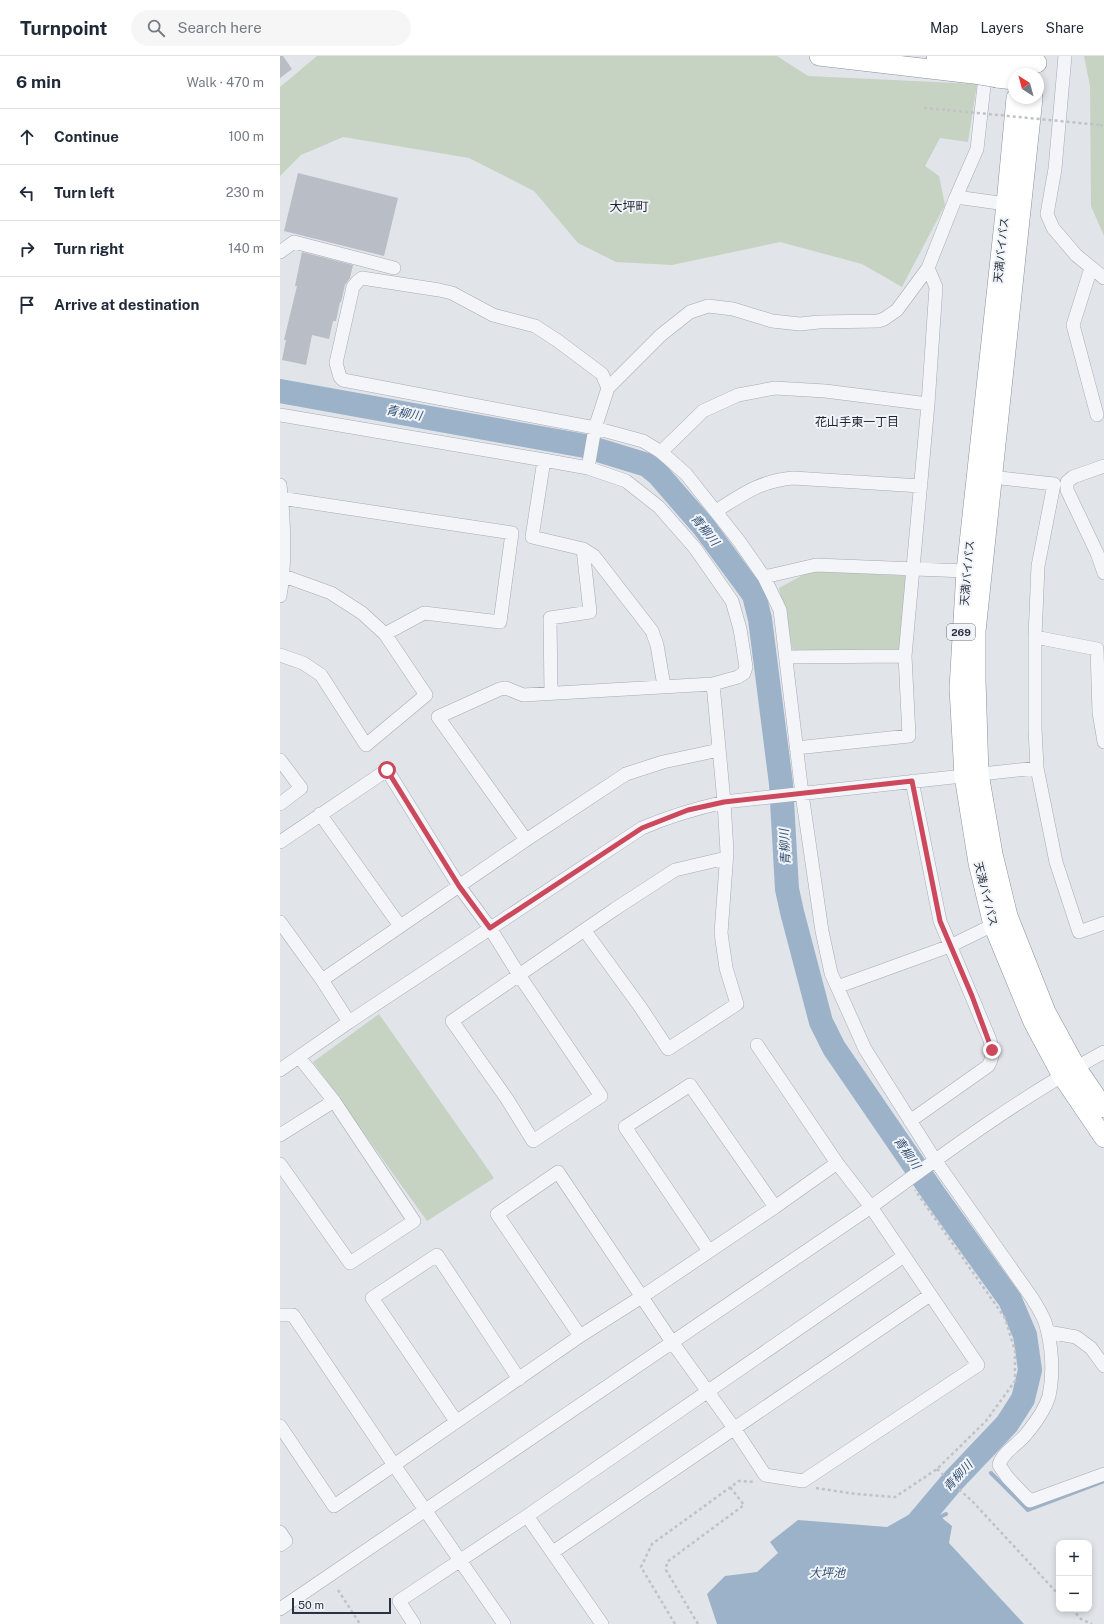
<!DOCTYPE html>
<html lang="en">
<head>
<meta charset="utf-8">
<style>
  body { margin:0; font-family:"Public Sans","Noto Sans JP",sans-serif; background:#f6f6f7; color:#1f2937 }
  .controls { position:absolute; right:12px; bottom:12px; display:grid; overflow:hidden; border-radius:8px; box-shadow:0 2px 6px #0003 }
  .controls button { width:36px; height:36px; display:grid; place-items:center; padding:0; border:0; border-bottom:1px solid #e0e1e3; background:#fff; color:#1f2937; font:20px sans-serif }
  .compass { position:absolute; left:728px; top:12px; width:36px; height:36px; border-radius:50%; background:#fff; box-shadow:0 2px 6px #0003; rotate:324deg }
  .scale { position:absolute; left:12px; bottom:10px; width:99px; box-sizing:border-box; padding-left:4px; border:2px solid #293241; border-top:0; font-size:11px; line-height:14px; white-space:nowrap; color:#293241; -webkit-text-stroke:3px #f0f3f7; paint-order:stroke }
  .stop { position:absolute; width:12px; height:12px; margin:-9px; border:3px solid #cc485c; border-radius:50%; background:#fff }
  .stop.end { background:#cc485c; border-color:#fff; box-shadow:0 1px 4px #0008 }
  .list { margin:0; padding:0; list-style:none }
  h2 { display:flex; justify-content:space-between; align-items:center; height:52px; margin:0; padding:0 16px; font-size:17px }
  h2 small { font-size:13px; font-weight:400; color:#747a83 }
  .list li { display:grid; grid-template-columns:26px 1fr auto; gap:12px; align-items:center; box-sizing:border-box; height:56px; padding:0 16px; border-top:1px solid #e0e1e3 }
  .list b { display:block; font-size:15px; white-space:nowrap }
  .list em { font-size:13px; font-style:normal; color:#747a83 }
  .icon { flex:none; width:22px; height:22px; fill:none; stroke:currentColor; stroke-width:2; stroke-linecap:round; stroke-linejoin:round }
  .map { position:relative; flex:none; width:824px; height:1568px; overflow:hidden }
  header { display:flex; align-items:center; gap:24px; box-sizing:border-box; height:56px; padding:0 20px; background:#fff; border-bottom:1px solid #e0e1e3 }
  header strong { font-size:19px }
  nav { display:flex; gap:22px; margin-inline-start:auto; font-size:14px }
  .search { width:280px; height:36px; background:#f6f6f7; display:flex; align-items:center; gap:10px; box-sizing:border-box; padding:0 14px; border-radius:22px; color:#747a83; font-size:15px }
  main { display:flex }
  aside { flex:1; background:#fff }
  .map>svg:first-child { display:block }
</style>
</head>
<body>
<header>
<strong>Turnpoint</strong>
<div class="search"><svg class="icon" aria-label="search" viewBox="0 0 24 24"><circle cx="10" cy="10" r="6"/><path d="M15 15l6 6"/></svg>Search here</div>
<nav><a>Map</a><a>Layers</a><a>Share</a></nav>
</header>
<main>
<aside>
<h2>6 min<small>Walk · 470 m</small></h2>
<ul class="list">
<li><svg class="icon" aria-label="ahead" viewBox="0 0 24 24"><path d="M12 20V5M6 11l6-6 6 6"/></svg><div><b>Continue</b></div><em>100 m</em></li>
<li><svg class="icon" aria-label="left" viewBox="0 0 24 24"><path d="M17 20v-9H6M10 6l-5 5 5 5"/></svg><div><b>Turn left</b></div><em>230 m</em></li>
<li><svg class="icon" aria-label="right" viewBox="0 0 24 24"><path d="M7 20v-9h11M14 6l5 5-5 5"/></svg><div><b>Turn right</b></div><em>140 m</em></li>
<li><svg class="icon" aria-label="arrive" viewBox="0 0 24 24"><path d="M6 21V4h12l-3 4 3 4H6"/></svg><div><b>Arrive at destination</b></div></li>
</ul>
</aside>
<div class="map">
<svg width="824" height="1568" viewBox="0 0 824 1568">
  <rect width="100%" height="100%" fill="#e1e4e9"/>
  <path fill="#c6d3c2" d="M37 0H497L528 20 697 28 688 86 660 82 645 110 659 120 665 149 622 231 582 208 500 186 392 209 336 206 298 187 254 135 189 102 63 81 21 99 0 120V31Z
    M804 0H824V180L811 150 810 30Z
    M532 514 629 520 619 595 513 596 499 532Z
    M99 958 214 1122 147 1165 33 1006Z"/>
  <path fill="#9cb2c9" d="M646 1449 672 1470 669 1487 744 1568H437L427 1538 445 1520 477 1516 498 1497 490 1486 518 1464 607 1471Z"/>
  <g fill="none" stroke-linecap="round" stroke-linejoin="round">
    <path stroke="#9cb2c9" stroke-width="4" d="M711 1417 748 1454 824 1425
      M656 1463 666 1458"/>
    <path stroke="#9cb2c9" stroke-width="24" d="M0 335 305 390 367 409 378 418 424 471 474 539 480 563 501 728 507 833 512 856 541 966 554 992 656 1141 730 1244 745 1279 750 1314 743 1343 727 1368 672 1426 629 1477"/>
  </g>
  <path fill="#b8bdc6" d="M0 0H3L12 13 0 22Z
    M18 117 118 142 104 200 4 175Z
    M22 196 73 209 70 222 65 229 61 246H60L56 265H53L49 283 32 279 26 309 2 304 6 284H4L17 230H15Z"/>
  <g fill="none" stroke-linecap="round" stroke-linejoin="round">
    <defs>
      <path id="minor" d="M785 0 775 113 767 158 773 172 796 199 824 222
        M676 141 726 148
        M0 196 14 186 114 212
        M811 212 793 269 817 359
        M328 332 322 318 278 285 255 270 213 259 172 237 159 234 82 222 78 225 73 231 56 307 60 321 63 324 315 372 363 385 381 396 406 418 459 485 484 521 500 554 522 738 542 875 551 917 585 993 655 1104 752 1242C757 1250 762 1258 765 1266 772 1288 774 1317 769 1340 765 1354 756 1366 747 1377 739 1388 722 1396 719 1409L728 1422 750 1445 824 1418
        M0 359 264 404 308 412 346 425 379 451 415 492 452 545 460 573 466 611 464 617 458 621 433 628 243 639 226 632 220 633 158 661 246 784
        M381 396 423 355 458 339 495 332 545 335 648 348
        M264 404 252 481 303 493 314 500 372 575 377 589 384 630
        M824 410 793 421 787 426V434L817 497 824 517
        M308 412 315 372 328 332 381 279 410 256 428 250 453 253 492 265 520 268 539 266 598 265 604 263 617 254 648 212 676 141 697 93 706 12
        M712 421 774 428 758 510 755 581V673L757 712 776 806 799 876 824 867
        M0 429C4 462 6 507 0 540
        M0 442 232 477 220 566 144 557 105 578
        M436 455C463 438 480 425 513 422L641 430
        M484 521 536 509 686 515
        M755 581 817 593 819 656 824 686
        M0 599 23 607 41 619 86 689 146 639 105 578 82 557 51 537 4 520
        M506 601 625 600
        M271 637 270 562 310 556 303 493
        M516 692 629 680 625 600 648 348 656 231 648 212
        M0 704 21 732 0 748
        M40 758 120 870
        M0 786 107 714 179 830 210 872 239 919 335 853 395 814 446 802
        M0 866 42 924 69 966
        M305 875 361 952 388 993 457 948 446 912 441 877 447 796 444 746 433 628
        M239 919 321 1040 253 1085 227 1043 172 965Z
        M42 924 246 784 346 718 383 706 439 694
        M557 931 670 890 713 869
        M0 1014 69 966 362 772C390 760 414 753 444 746L757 712
        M630 1065 708 1010C714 1001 712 994 710 984L660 865 632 725
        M0 1079 54 1045
        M0 1108 70 1207 134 1165 54 1045 19 1001
        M429 1195 345 1071 410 1029 495 1151
        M0 1259H13L114 1409 54 1450 0 1370
        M768 1276 796 1281 811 1292 824 1310
        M300 1280 217 1158 278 1116 392 1286 454 1372 485 1419 523 1425 698 1309 591 1151 557 1107 477 989
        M176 1365 92 1242 157 1199 239 1323
        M247 1460 322 1568
        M0 1476 6 1485 0 1489
        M273 1496 650 1239
        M0 1553 591 1151C666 1096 742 1040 824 996
        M134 1568 119 1545 247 1460 624 1200
        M224 1568 114 1409 300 1280 363 1240 495 1151 557 1107"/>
      <path id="highway" d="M539 0 693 18
        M656 0 695 4
        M718 6 739 8 757 7
        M717 22 734 24
        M736 42 726 148 686 515 679 632 684 720 698 807 713 869 753 966 782 1020 824 1082
        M753 42 696 575V624L699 718 713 798 728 860 766 956 796 1011 824 1052"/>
    </defs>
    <use href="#minor" stroke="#a6abb3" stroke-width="14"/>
    <use href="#highway" stroke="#8892a0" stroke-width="20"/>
    <path stroke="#bfc2c8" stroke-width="2.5" stroke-dasharray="3 3" stroke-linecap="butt" d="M644 52 667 54
      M820 69 824 70
      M657 1413 693 1446 779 1539
      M536 1432 576 1438 615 1441 657 1413 706 1365 735 1325V1295L725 1262 635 1134
      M58 1534 80 1568
      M792 1553 801 1563 812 1568
      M395 1568 361 1511 372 1488 459 1425 475 1426
      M418 1568 386 1514 387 1506 464 1449 450 1431"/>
    <use href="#minor" stroke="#f4f5f8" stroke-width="13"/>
    <use href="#highway" stroke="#fff" stroke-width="19"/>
    <defs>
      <path id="highway-bridge" d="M695 4 718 6
        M693 18 717 22"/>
    </defs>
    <use href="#highway-bridge" stroke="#8892a0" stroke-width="20" stroke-linecap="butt"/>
    <path stroke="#bfc2c8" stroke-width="2.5" stroke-dasharray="3 3" stroke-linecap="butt" d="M667 54 820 69"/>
    <use href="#highway-bridge" stroke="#fff" stroke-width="19"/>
  </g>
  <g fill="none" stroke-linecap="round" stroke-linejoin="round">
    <path stroke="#cc485c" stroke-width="5" d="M107 714 179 830 210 872 362 772 408 754 444 746 632 725 660 865 692 940 712 994"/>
  </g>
  <g text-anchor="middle" stroke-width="4" stroke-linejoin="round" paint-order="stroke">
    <rect fill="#f0f3f7" stroke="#656c78" stroke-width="1" x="667" y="568" width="28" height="16" rx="3"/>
    <g font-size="10" font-weight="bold" fill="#293241">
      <text x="681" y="580">269</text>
    </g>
    <g font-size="11" fill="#293241" stroke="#f0f3f7">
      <text transform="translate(721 194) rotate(-84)" y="4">天満バイパス</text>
      <text transform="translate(687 517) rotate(-85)" y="4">天満バイパス</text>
      <text transform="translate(706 838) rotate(76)" y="4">天満バイパス</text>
    </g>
    <g font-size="12" font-style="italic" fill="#345174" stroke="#f0f3f7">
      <text transform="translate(124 357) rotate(10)" y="4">青柳川</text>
      <text transform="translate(425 474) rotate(51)" y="4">青柳川</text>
      <text transform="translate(505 791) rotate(-93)" y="4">青柳川</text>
      <text transform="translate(627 1097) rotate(55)" y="4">青柳川</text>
      <text transform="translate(678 1420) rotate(-47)" y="4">青柳川</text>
      <text x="547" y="1521">大坪池</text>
    </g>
    <g font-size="12" fill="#1c2332" stroke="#f0f3f7">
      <text x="577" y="370">花山手東一丁目</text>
    </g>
    <g font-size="13" fill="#1c2332" stroke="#f0f3f7">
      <text x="349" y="155">大坪町</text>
    </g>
  </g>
</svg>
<div class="controls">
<button>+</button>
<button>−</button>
</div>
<svg class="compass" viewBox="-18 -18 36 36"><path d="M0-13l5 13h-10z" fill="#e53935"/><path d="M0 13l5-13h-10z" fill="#747a83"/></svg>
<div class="scale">50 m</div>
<div class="stop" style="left:107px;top:714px"></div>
<div class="stop end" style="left:712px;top:994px"></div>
</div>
</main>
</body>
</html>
